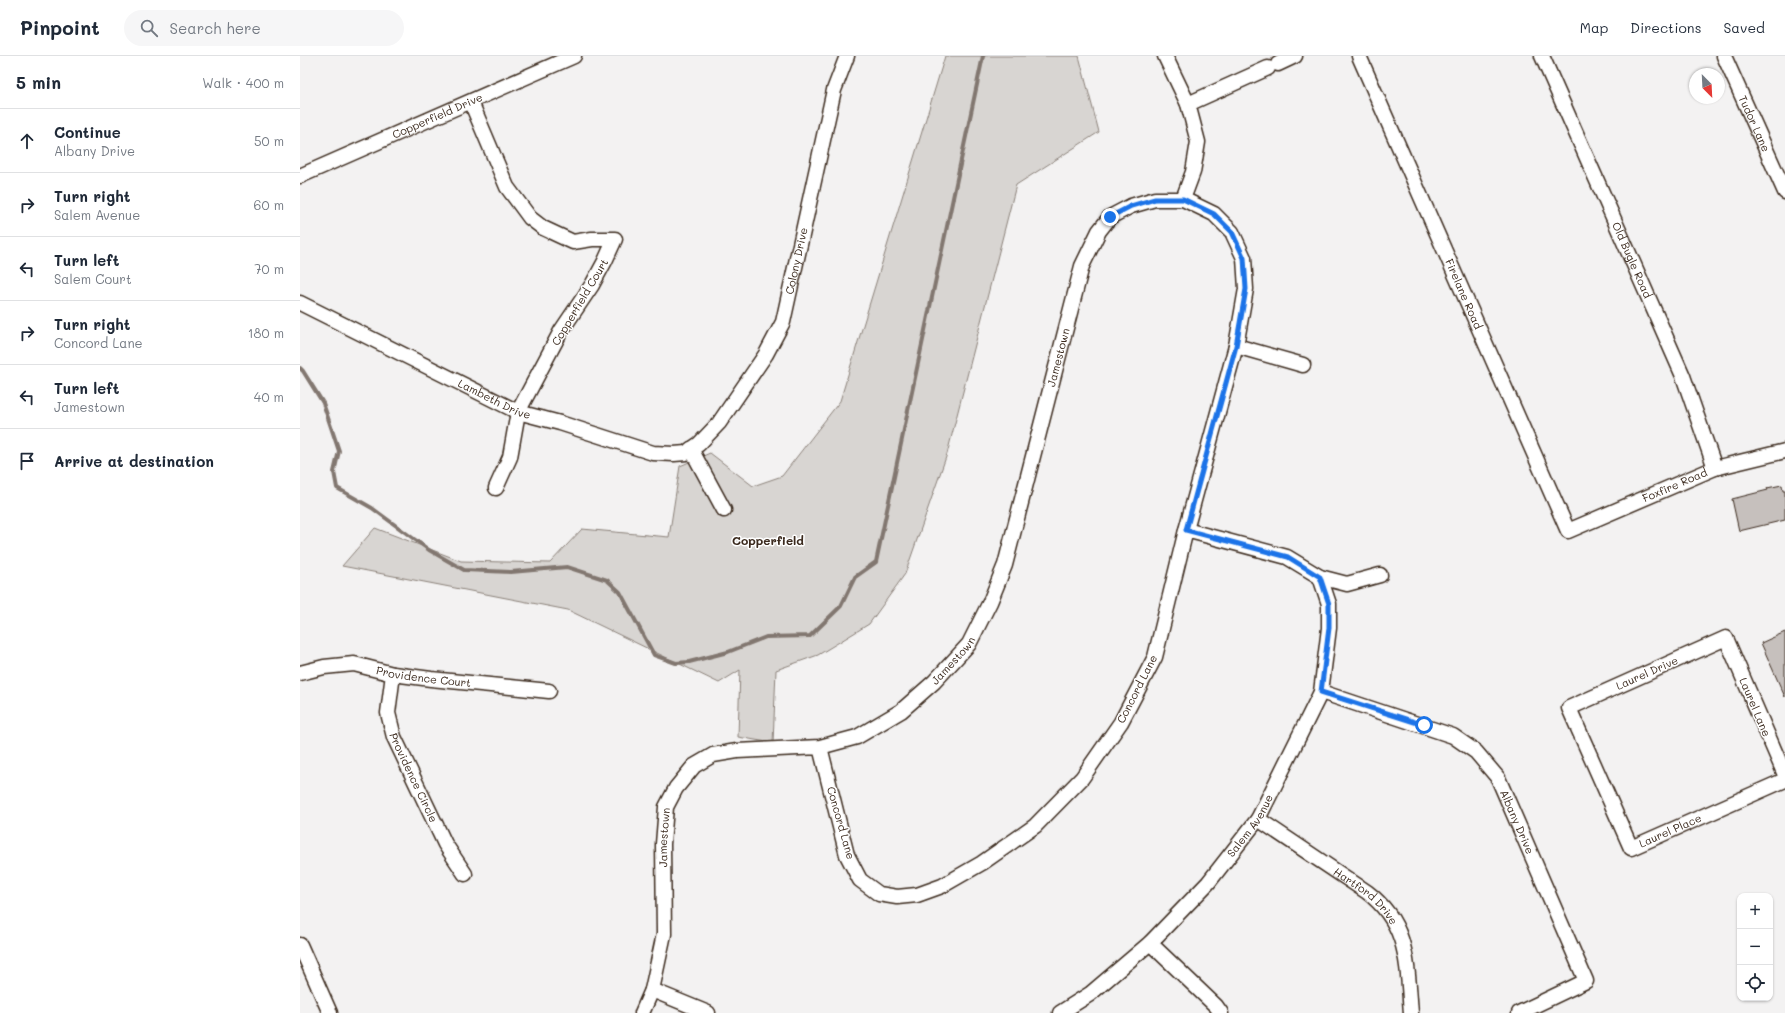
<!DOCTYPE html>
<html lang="en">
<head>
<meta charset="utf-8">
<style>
  body { margin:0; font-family:Mali,sans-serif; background:#f6f6f7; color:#1f2937 }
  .controls { position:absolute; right:12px; bottom:12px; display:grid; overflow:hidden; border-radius:8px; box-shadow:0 1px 3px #0004 }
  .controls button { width:36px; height:36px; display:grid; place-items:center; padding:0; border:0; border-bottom:1px solid #e0e1e3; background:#fff; color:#1f2937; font:20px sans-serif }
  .compass { position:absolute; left:1389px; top:12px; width:36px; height:36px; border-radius:50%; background:#fff; box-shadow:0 1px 3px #0004; rotate:156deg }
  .stop { position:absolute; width:12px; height:12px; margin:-9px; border:3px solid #1a73e8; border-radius:50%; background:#fff }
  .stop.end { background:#1a73e8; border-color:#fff; box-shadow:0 1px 4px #0008 }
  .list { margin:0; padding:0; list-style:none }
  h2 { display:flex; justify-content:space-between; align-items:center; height:52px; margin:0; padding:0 16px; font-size:17px }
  h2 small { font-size:13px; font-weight:400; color:#747a83 }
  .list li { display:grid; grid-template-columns:26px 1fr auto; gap:12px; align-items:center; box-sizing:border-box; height:64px; padding:0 16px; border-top:1px solid #e0e1e3 }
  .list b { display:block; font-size:15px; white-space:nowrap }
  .list p { margin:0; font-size:13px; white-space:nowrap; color:#747a83 }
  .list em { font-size:13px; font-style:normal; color:#747a83 }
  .icon { flex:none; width:22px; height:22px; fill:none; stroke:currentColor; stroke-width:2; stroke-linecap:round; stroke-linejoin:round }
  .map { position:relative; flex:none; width:1485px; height:957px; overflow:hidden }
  header { display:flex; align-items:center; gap:24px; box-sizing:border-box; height:56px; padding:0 20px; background:#fff; border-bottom:1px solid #e0e1e3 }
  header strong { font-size:19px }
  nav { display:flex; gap:22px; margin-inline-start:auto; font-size:14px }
  .search { width:280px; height:36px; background:#f6f6f7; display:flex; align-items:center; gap:10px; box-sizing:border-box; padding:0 14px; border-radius:22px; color:#747a83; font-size:15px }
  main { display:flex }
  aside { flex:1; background:#fff }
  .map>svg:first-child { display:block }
</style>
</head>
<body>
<header>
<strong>Pinpoint</strong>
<div class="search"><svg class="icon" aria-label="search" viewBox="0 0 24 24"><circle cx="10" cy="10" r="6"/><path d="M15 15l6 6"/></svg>Search here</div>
<nav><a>Map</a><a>Directions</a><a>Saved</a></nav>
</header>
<main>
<aside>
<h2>5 min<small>Walk · 400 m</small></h2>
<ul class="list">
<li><svg class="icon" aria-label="ahead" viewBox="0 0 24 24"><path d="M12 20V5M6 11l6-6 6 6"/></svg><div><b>Continue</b><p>Albany Drive</p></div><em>50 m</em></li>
<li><svg class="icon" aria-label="right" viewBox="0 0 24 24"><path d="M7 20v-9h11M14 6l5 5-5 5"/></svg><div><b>Turn right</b><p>Salem Avenue</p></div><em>60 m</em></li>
<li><svg class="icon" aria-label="left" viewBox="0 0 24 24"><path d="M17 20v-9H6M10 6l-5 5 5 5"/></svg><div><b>Turn left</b><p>Salem Court</p></div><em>70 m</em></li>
<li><svg class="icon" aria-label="right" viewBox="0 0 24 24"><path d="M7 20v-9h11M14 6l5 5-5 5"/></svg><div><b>Turn right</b><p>Concord Lane</p></div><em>180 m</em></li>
<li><svg class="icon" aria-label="left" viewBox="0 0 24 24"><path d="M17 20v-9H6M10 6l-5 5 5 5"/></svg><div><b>Turn left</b><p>Jamestown</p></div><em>40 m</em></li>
<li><svg class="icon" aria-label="arrive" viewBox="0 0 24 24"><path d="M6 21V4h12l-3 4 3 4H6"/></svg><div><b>Arrive at destination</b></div></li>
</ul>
</aside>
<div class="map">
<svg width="1485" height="957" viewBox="0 0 1485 957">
  <rect width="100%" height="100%" fill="#f3f2f2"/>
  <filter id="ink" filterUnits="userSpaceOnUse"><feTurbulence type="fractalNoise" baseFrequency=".025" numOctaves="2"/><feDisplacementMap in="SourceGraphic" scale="8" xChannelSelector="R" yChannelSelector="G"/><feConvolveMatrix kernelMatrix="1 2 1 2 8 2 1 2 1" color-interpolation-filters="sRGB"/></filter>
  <g filter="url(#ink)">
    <path fill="#d8d5d2" stroke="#8a8078" d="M645 0H779L799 76 716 129 647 398 605 518 569 568 518 599 476 614 473 687 438 681 440 614 419 627 268 554 42 510 75 472 161 505 250 507 282 473 369 481 380 410 410 397 453 430 482 420 540 345Z"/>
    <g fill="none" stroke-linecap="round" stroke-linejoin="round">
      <path stroke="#827770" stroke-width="4" d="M0 312 3 315 23 347 39 395 34 416 37 432 72 452 129 494 164 514 211 516 267 511 307 524 320 536 354 599 376 607 389 606 428 596 466 581 510 580 541 550 555 521 576 506 683 0"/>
    </g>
    <path fill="#c6c0bd" stroke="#3b2a1e" d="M1482 429 1483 435H1485V464L1439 475 1432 443 1468 434 1467 432Z
      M1485 576V641L1461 587Z"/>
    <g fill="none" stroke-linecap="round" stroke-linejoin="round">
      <defs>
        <g id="minor">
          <path d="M865 0 888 48 898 86 893 116 883 143"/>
          <path id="s1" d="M1059 0 1268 475 1415 412 1485 395"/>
          <path id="s2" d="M1242 0 1383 320 1415 412"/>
          <path id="s3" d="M1424 0 1485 136"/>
          <path d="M978 8 995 0"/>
          <path d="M171 46 207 131 230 162 243 172 273 186 292 183H315L305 205 292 229 261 275 218 356 210 401 196 432"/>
          <path d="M888 48 968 12"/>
          <path id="s4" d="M0 120 274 0"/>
          <path id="s5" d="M0 247 218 356 260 367 353 397 374 398 386 397 399 388 419 367 466 298 483 266 534 34 547 0"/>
          <path d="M936 290 1003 309"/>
          <path d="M391 393 424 454"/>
          <path d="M886 474 987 501 1020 521 1047 528 1080 519"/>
          <path id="s6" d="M0 617 24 611 54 608 93 618 131 623 249 635"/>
          <path id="s7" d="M93 618 88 657 94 681 145 788 165 818"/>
          <path id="s8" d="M1021 636 1153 680 1176 696 1198 722 1286 925 1219 957"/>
          <path id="s9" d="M1485 719 1426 582 1269 652 1331 792 1485 724"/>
          <path id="s10" d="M958 763 1067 836C1109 868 1107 909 1111 957"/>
          <path d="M850 887 916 950 921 957"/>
          <path d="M0 889 30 957"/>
          <path d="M352 934 408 957"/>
          <path id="s11" d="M342 957 352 934 364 878 363 788 366 751 376 732 394 710 413 699 437 695 520 691 557 681 601 655 634 626 669 588 690 546 705 509 782 210 799 175 810 161 831 150 855 143H883L914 158 932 176 944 202 946 233 936 290 886 474 855 601 821 666 782 722 735 770 682 807 642 830 617 839 597 841 579 838 560 824 547 799 520 691"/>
          <path id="s12" d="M760 957 790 938 850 887 908 827 958 763 1021 636 1029 572V548L1020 521"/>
        </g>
      </defs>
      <use href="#minor" stroke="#3b2a1e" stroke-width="17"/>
      <use href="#minor" stroke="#fff" stroke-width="14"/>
    </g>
  </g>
  <g fill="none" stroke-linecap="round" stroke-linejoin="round" filter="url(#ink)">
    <path stroke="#1a73e8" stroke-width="5" d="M810 161 831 150 855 143H883L914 158 932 176 944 202 946 233 936 290 886 474 988 501 1020 521 1029 548V572L1021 636 1124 669"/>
  </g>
  <g text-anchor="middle" stroke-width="3" stroke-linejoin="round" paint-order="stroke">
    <g font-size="11" fill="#3b2a1e" stroke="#fff">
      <text dy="4" stroke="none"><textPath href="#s4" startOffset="150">Copperfield Drive</textPath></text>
      <text dy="4" stroke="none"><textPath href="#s3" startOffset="74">Tudor Lane</textPath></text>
      <text dy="4" stroke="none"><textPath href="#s2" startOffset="223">Old Bugle Road</textPath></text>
      <text dy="4" stroke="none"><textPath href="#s5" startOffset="645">Colony Drive</textPath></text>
      <text dy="4" stroke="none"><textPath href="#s1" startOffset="260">Firelane Road</textPath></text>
      <text transform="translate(280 246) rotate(-59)" y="4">Copperfield Court</text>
      <text dy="4" stroke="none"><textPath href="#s11" startOffset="875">Jamestown</textPath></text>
      <text dy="4" stroke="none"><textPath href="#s5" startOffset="217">Lambeth Drive</textPath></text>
      <text dy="4" stroke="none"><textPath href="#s1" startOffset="635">Foxfire Road</textPath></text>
      <text dy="4" stroke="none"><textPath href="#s11" startOffset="551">Jamestown</textPath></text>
      <text transform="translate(1347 617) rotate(-24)" y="4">Laurel Drive</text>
      <text dy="4" stroke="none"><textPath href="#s6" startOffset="126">Providence Court</textPath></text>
      <text transform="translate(837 633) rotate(-63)" y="4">Concord Lane</text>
      <text transform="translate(1455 651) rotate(67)" y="4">Laurel Lane</text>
      <text dy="4" stroke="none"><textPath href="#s7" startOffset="109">Providence Circle</textPath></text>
      <text dy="4" stroke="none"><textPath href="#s8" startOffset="249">Albany Drive</textPath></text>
      <text transform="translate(541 767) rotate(74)" y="4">Concord Lane</text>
      <text dy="4" stroke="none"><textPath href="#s12" startOffset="269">Salem Avenue</textPath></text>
      <text dy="4" stroke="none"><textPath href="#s9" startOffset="517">Laurel Place</textPath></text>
      <text dy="4" stroke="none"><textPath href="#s11" startOffset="179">Jamestown</textPath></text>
      <text dy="4" stroke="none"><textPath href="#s10" startOffset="133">Hartford Drive</textPath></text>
    </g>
    <g font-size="12" font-weight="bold" fill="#3b2a1e" stroke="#fff">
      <text x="468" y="489">Copperfield</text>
    </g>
  </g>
</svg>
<div class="controls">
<button>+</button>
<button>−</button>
<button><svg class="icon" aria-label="locate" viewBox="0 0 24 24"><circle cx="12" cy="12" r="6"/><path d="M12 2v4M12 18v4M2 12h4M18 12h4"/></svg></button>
</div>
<svg class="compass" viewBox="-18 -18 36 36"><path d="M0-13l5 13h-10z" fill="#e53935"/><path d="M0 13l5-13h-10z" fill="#747a83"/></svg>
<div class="stop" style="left:1124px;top:669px"></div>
<div class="stop end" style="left:810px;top:161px"></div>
</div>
</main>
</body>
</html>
